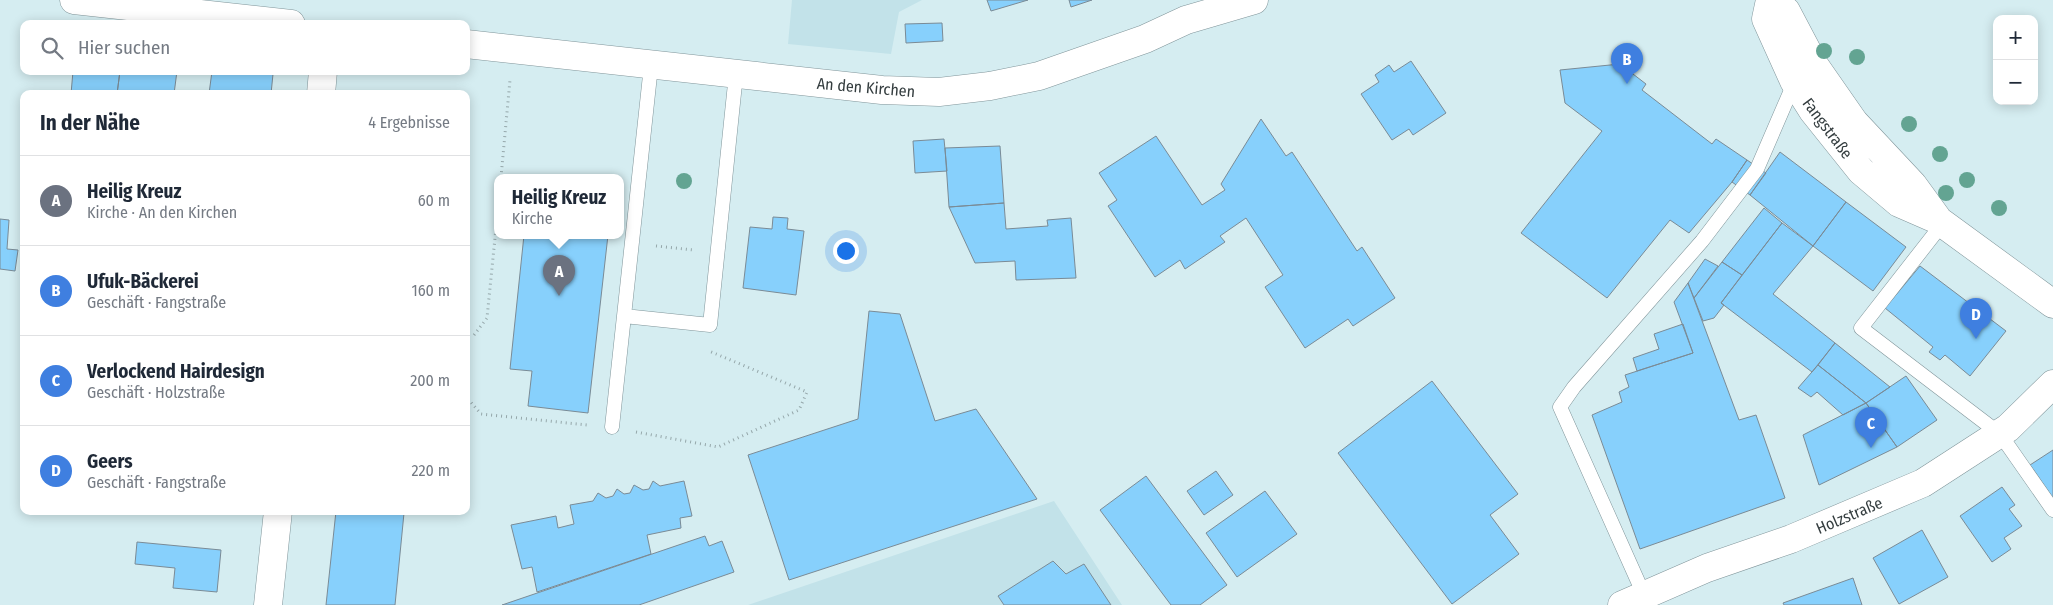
<!DOCTYPE html>
<html lang="de">
<head>
<meta charset="utf-8">
<style>
  body { margin:0; font-family:"Fira Sans Condensed",sans-serif; background:#f2f2f3; color:#1f2937 }
  .controls { position:absolute; right:15px; top:15px; display:grid; overflow:hidden; border-radius:10px; box-shadow:0 2px 12px #0003 }
  .controls button { width:45px; height:45px; display:grid; place-items:center; padding:0; border:0; border-bottom:1px solid #e0e1e3; background:#fff; color:#1f2937; font:25px sans-serif }
  .you { position:absolute; left:845px; top:250px; width:18px; height:18px; margin:-12px; border:4px solid #fff; border-radius:50%; background:#1a73e8; box-shadow:0 0 0 8px #1a73e833 }
  .badge { display:grid; place-items:center; width:32px; height:32px; border-radius:50%; background:#be4ba5; color:#fff; font-size:16px; font-weight:700 }
  .pin { position:absolute; translate:-50% -41px; filter:drop-shadow(0 1px 2px #0008) }
  .pin::after { content:''; position:absolute; top:26px; width:18px; height:15px; background:inherit; clip-path:polygon(0 0,100% 0,50% 100%) }
  .popup { position:absolute; left:494px; top:174px; width:130px; height:65px; box-sizing:border-box; display:grid; place-content:center; border-radius:10px; background:#fff; filter:drop-shadow(0 1px 4px #0005); font-size:16px; white-space:nowrap; color:#747a83 }
  .popup b { font-size:19px; color:#1f2937 }
  .popup::after { content:''; position:absolute; left:50%; top:100%; margin-left:-10px; border:10px solid transparent; border-top-color:#fff }
  .list { margin:0; padding:0; list-style:none }
  h2 { display:flex; justify-content:space-between; align-items:center; height:65px; margin:0; padding:0 20px; font-size:21px }
  h2 small { font-size:16px; font-weight:400; color:#747a83 }
  .list li { display:grid; grid-template-columns:32px 1fr auto; gap:15px; align-items:center; box-sizing:border-box; height:90px; padding:0 20px; border-top:1px solid #e0e1e3 }
  .list b { display:block; font-size:19px; white-space:nowrap }
  .list p { margin:0; font-size:16px; white-space:nowrap; color:#747a83 }
  .list em { font-size:16px; font-style:normal; color:#747a83 }
  .icon { flex:none; width:28px; height:28px; fill:none; stroke:currentColor; stroke-width:2; stroke-linecap:round; stroke-linejoin:round }
  .map { position:relative; flex:none; width:2053px; height:605px; overflow:hidden }
  .search { position:absolute; background:#fff; box-shadow:0 2px 12px #0003; left:20px; top:20px; width:450px; height:55px; display:flex; align-items:center; gap:12px; box-sizing:border-box; padding:0 18px; border-radius:10px; color:#747a83; font-size:19px }
  .panel { position:absolute; background:#fff; box-shadow:0 2px 12px #0003; left:20px; top:90px; width:450px; height:425px; border-radius:10px }
  .map>svg:first-child { display:block }
</style>
</head>
<body>
<div class="map">
<svg width="2053" height="605" viewBox="0 0 2053 605">
  <rect width="100%" height="100%" fill="#d5edf1"/>
  <path fill="#c2e2e9" d="M792 0H922L899 12 891 54 788 44Z
    M1054 501 1122 605H748Z"/>
  <path fill="#87d0fc" stroke="#7a8b96" d="M987 0H1028L991 11Z
    M1069 0H1092L1071 7Z
    M942 23 943 41 906 43 905 24Z
    M1411 61 1446 113 1413 135 1409 129 1392 140 1361 94 1379 82 1375 75 1389 65 1394 72Z
    M1620 64 1646 84 1642 90 1712 144 1716 139 1747 160 1732 182 1689 233 1670 220 1607 298 1521 233 1602 131 1565 103 1560 70Z
    M73 71H120L117 94H71Z
    M120 71H177L174 94H117Z
    M212 71H245L273 74 271 94H209Z
    M1261 119 1286 156 1292 152 1357 251 1362 247 1395 298 1353 326 1348 319 1305 348 1265 287 1283 275 1246 218 1220 236 1225 242 1185 269 1180 260 1155 277 1108 206 1117 200 1099 173 1156 136 1202 205 1225 190 1221 184Z
    M944 139 947 171 915 173 913 141Z
    M1000 146 1004 203 949 207 945 148Z
    M1780 152 1846 202 1813 246 1750 195Z
    M1747 160 1766 173 1750 195 1732 182Z
    M1846 202 1906 247 1873 291 1813 246Z
    M1004 203 1006 229 1048 226 1047 220 1071 218 1076 278 1016 280 1015 261 975 263 949 207Z
    M1764 208 1782 223 1742 275 1722 262Z
    M773 217 788 218 787 229 804 231 796 295 743 288 750 227 772 229Z
    M0 219 9 220 7 249 18 250 15 271 0 269Z
    M1782 223 1813 246 1773 294 1835 343 1812 372 1721 303Z
    M524 235H608L588 413 528 406 532 371 510 369Z
    M1705 259 1718 266 1694 298 1688 283Z
    M1722 262 1742 275 1721 303 1724 305 1714 318 1703 321 1694 298Z
    M1920 266 2006 331 1970 376 1945 355 1940 360 1929 352 1933 347 1885 308Z
    M1688 283 1739 420 1756 415 1785 498 1640 549 1592 415 1622 402 1619 392 1629 387 1625 375 1693 353 1674 302Z
    M869 311 900 314 935 421 976 409 1037 499 789 580 748 455 858 419Z
    M1683 324 1693 353 1637 371 1633 358 1659 349 1654 334Z
    M1835 343 1890 387 1866 403 1818 365Z
    M1818 365 1866 403 1843 415 1817 392 1811 397 1798 388Z
    M1906 376 1937 420 1897 447 1866 403Z
    M1432 381 1518 494 1490 515 1519 554 1452 604 1338 453Z
    M1866 403 1897 447 1819 485 1803 435Z
    M2053 450V498L2030 465Z
    M1216 471 1233 495 1204 515 1187 491Z
    M1146 476 1227 585 1200 605H1171L1100 510Z
    M653 481 660 486 684 481 692 516 680 518 681 528 647 535 651 554 537 592 532 567 522 569 511 525 556 516 558 528 574 524 570 505 593 501 598 493 606 498 613 496 617 489 624 494 630 493 634 485 643 490 649 489Z
    M2002 487 2015 505 2009 509 2022 526 2004 538 2011 549 1992 562 1960 516Z
    M1265 491 1297 534 1237 577 1206 533Z
    M336 511H385L404 513 395 605H326Z
    M1922 530 1948 577 1899 604 1873 558Z
    M705 536 709 546 722 541 734 572 639 605H502Z
    M137 542 221 550 217 592 173 588 175 568 135 564Z
    M1053 561 1066 574 1084 564 1111 605H1004L998 596Z
    M1853 578 1862 605H1784L1783 603Z"/>
  <g fill="none" stroke-linecap="round" stroke-linejoin="round">
    <defs>
      <path id="lane" d="M1943 223 1861 328 2000 434 2053 510
        M624 316 710 325 736 74
        M612 427 651 66
        M1644 595 1560 407 1574 387 1702 241 1757 169 1795 81"/>
      <path id="street" d="M74 0 291 24
        M466 44 882 90 939 92 990 86 1039 76 1145 39 1186 20 1254 0
        M321 94 323 71
        M268 605 278 511"/>
      <path id="secondary" d="M1770 0 1766 19 1794 81 1813 111 1861 171 1899 203 1938 220 2053 304
        M1770 0 1786 11 1815 66 1854 122 1913 185 1937 218
        M1622 605 1707 568 1791 539 1923 483 2008 428 2053 384"/>
    </defs>
    <use href="#lane" stroke="#80959a" stroke-width="15"/>
    <use href="#street" stroke="#80959a" stroke-width="29"/>
    <use href="#secondary" stroke="#80959a" stroke-width="29"/>
    <path stroke="#95a7aa" stroke-width="3" stroke-dasharray="1 4" stroke-linecap="butt" d="M501 177 510 80
      M656 246 694 250
      M474 335 487 318 498 208
      M468 399 481 414 587 425
      M636 432 718 447 799 410 807 392 709 351"/>
    <use href="#lane" stroke="#fff" stroke-width="14"/>
    <use href="#street" stroke="#fff" stroke-width="28"/>
    <use href="#secondary" stroke="#fff" stroke-width="28"/>
  </g>
  <g fill="#63a492">
    <circle cx="1824" cy="51" r="8"/>
    <circle cx="1857" cy="57" r="8"/>
    <circle cx="1909" cy="124" r="8"/>
    <circle cx="1940" cy="154" r="8"/>
    <circle cx="1967" cy="180" r="8"/>
    <circle cx="684" cy="181" r="8"/>
    <circle cx="1946" cy="193" r="8"/>
    <circle cx="1999" cy="208" r="8"/>
  </g>
  <g text-anchor="middle" stroke-width="4" stroke-linejoin="round" paint-order="stroke">
    <g font-size="16" fill="#343d3f" stroke="#fff">
      <text transform="translate(866 87) rotate(5)" y="6">An den Kirchen</text>
      <text transform="translate(1828 128) rotate(53)" y="6">Fangstraße</text>
      <text transform="translate(1849 515) rotate(-23)" y="6">Holzstraße</text>
    </g>
  </g>
</svg>
<div class="controls">
<button>+</button>
<button>−</button>
</div>
<div class="you"></div>
<div class="pin badge" style="left:559px;top:296px;background:#6b7280">A</div>
<div class="popup"><b>Heilig Kreuz</b>Kirche</div>
<div class="pin badge" style="left:1627px;top:84px;background:#3f7fe0">B</div>
<div class="pin badge" style="left:1871px;top:448px;background:#3f7fe0">C</div>
<div class="pin badge" style="left:1976px;top:339px;background:#3f7fe0">D</div>
<div class="search"><svg class="icon" aria-label="search" viewBox="0 0 24 24"><circle cx="10" cy="10" r="6"/><path d="M15 15l6 6"/></svg>Hier suchen</div>
<section class="panel">
<h2>In der Nähe<small>4 Ergebnisse</small></h2>
<ul class="list">
<li><span class="badge" style="background:#6b7280">A</span><div><b>Heilig Kreuz</b><p>Kirche · An den Kirchen</p></div><em>60 m</em></li>
<li><span class="badge" style="background:#3f7fe0">B</span><div><b>Ufuk-Bäckerei</b><p>Geschäft · Fangstraße</p></div><em>160 m</em></li>
<li><span class="badge" style="background:#3f7fe0">C</span><div><b>Verlockend Hairdesign</b><p>Geschäft · Holzstraße</p></div><em>200 m</em></li>
<li><span class="badge" style="background:#3f7fe0">D</span><div><b>Geers</b><p>Geschäft · Fangstraße</p></div><em>220 m</em></li>
</ul>
</section>
</div>
</body>
</html>
